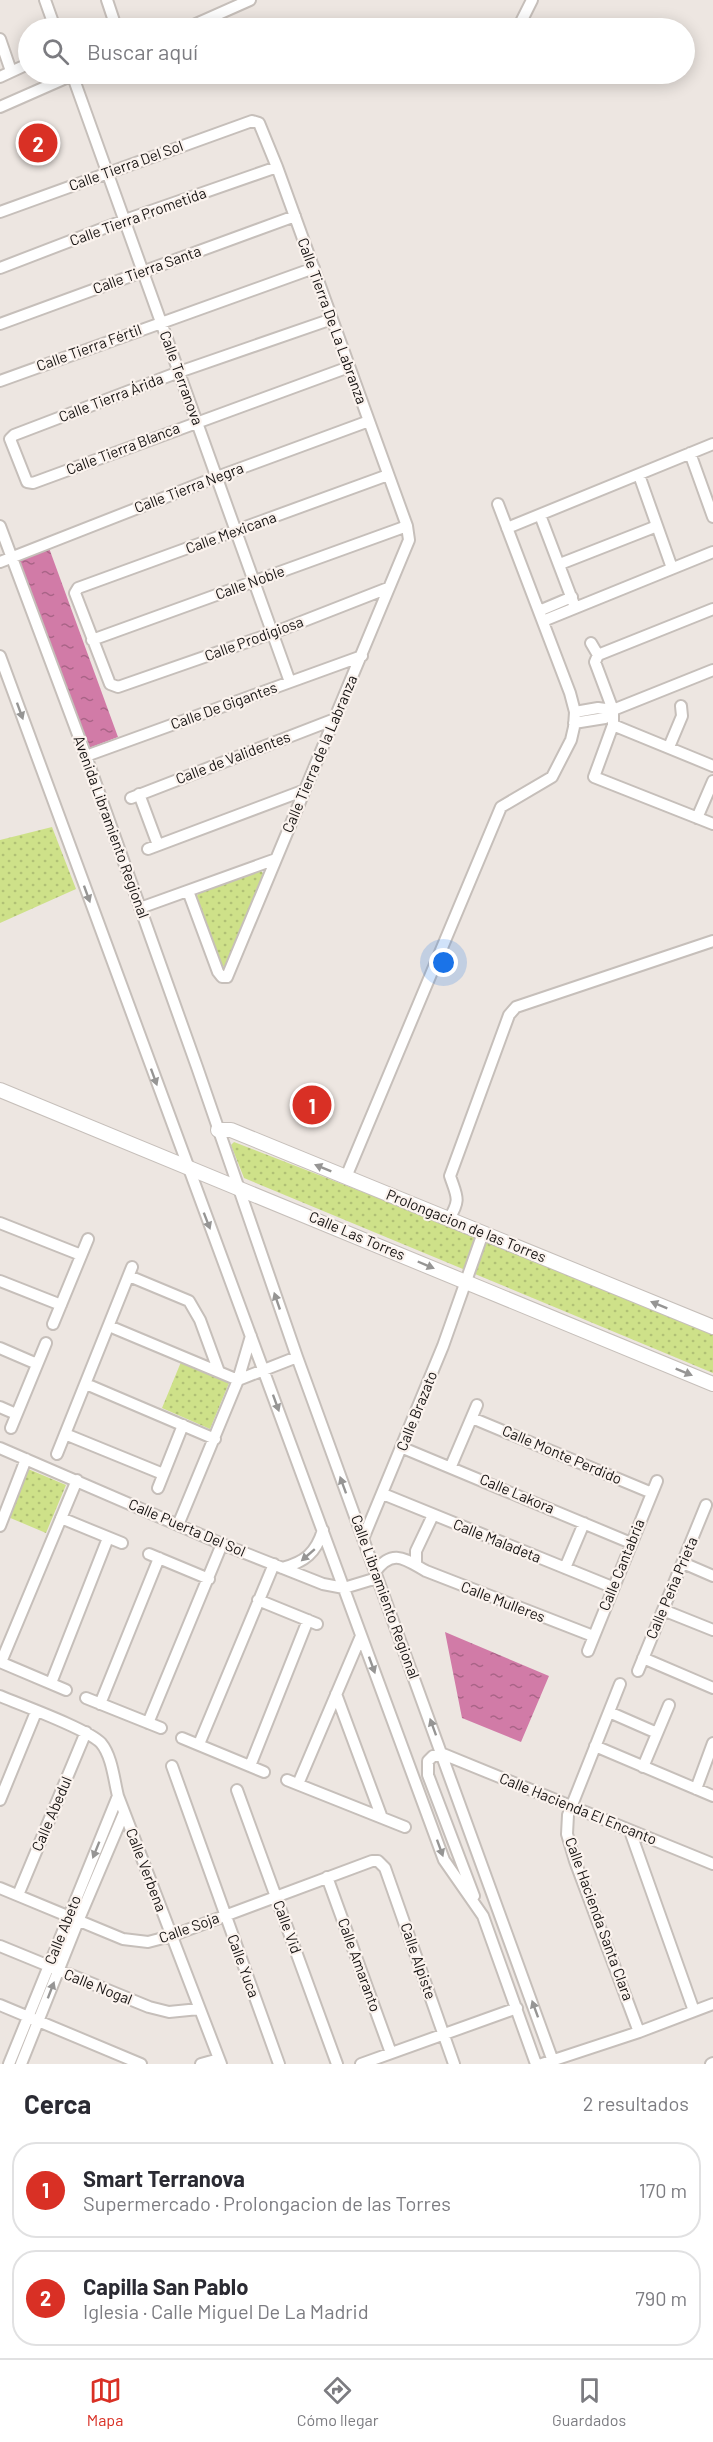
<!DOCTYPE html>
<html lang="es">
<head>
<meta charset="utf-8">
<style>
  body { margin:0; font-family:Barlow,sans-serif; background:#f2f2f3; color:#2b2b33 }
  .you { position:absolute; left:444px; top:963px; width:21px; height:21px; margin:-15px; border:4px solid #fff; border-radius:50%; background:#1a73e8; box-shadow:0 0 0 9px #1a73e833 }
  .badge { display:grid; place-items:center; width:39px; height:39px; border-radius:50%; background:#d93025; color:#fff; font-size:20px; font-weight:700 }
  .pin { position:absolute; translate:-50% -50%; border:3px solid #fff; box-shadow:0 2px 6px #0006 }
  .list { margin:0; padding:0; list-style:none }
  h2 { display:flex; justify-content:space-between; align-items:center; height:78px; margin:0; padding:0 24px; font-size:26px }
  h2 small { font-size:20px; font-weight:400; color:#7c7c81 }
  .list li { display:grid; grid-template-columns:39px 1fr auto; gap:18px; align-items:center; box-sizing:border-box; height:96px; margin:0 12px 12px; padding:0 12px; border:2px solid #e1e1e2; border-radius:24px }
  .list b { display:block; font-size:22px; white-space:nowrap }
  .list p { margin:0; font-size:20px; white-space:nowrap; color:#7c7c81 }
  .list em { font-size:20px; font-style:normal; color:#7c7c81 }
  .icon { flex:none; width:33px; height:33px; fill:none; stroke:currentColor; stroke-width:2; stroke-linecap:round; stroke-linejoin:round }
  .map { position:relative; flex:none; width:713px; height:2064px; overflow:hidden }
  .search { position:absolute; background:#fff; box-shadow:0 3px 15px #0003; left:18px; right:18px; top:18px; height:66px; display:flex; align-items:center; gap:15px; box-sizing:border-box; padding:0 21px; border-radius:33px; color:#7c7c81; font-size:22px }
  .sheet { height:294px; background:#fff }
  nav { display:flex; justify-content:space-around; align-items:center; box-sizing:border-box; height:84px; border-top:2px solid #e1e1e2; background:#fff; font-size:16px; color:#7c7c81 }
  nav a { display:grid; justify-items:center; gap:3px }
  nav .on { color:#d93025 }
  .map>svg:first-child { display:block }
</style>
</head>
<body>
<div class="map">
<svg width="713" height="2064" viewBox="0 0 713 2064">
  <defs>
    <pattern id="park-dots" width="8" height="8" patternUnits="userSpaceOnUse" patternTransform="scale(1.5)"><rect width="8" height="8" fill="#cee189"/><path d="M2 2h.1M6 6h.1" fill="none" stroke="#b0c075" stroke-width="1.8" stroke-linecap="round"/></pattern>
    <pattern id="water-ripples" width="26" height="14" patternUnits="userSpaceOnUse" patternTransform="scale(1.5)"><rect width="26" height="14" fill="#d17ba7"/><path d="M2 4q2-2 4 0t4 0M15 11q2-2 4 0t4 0" fill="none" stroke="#a96487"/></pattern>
  </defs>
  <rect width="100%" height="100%" fill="#ede6e1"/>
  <path fill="url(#park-dots)" d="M52 827 76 889 0 923V840Z
    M261 871 264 874 225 967 222 966 196 897 200 892Z
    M234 1142 713 1328V1373L244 1178 231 1145Z
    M181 1362 229 1383 210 1429 162 1408Z
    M28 1469 66 1485 46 1533 8 1517Z"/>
  <path fill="url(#water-ripples)" d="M49 548 118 737 89 748 19 560Z
    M445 1632 549 1676 521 1742 462 1718Z"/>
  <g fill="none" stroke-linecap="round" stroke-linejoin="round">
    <defs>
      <path id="minor" d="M45 0 55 28
        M107 0 114 21 113 28
        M187 28 250 0
        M518 28 532 0
        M0 39 11 71
        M72 74 290 682
        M0 77 28 64
        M0 107 75 74
        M0 212 252 121 259 123 277 167 407 526 409 540 227 977H222L218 972 188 891
        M0 268 125 220 277 167
        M332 319 179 372 14 435 10 439 27 482 33 483 349 367
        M0 324 295 216
        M0 381 314 268
        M690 453 713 517
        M388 475 78 588 75 593 110 684 118 687 273 633 388 588
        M639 475 672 568
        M540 515 575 607
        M0 526 86 756 197 1067 297 1357 554 2064
        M507 528 713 444
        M0 562 217 477 369 421
        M560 564 657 526
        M539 611 572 597
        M543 621 713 552
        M92 640 407 526
        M591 643 598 655 595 662 613 710V725L594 777 713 824
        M598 655 713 609
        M0 656 444 1860 483 1916 536 2064
        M575 712 598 708 613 710
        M574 723 605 718 613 710 713 670
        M613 725 713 766
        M669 747 682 716 681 706
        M86 756 362 656
        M139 794 158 845
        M131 798 335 719
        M697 818 713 781
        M148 849 305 790
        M140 908 276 859
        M346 1177 501 807 552 777 571 740 574 727 575 712 570 693 498 504
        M449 1219C461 1199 457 1197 450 1176L509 1015 516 1007 713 941
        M0 1223 81 1255
        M129 1276 189 1301 200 1320 219 1372
        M0 1281 61 1305
        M53 1324 88 1239
        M109 1326 238 1380
        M0 1348 37 1364
        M238 1380 297 1357
        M86 1384 215 1439
        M0 1407 16 1414
        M472 1418 652 1493
        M11 1428 46 1343
        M65 1434 163 1474
        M0 1448 222 1544 323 1584 344 1588 377 1578
        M403 1448 631 1543
        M57 1454 132 1267
        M451 1466 477 1405
        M158 1488 183 1425
        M383 1494 612 1587
        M61 1518 122 1543
        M178 1525 238 1380 251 1336
        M0 1526 26 1459
        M363 1539 443 1346 483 1233
        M149 1554 209 1579
        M416 1563V1551L433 1515
        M683 1563 713 1576
        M282 1568C305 1562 316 1553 323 1530
        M565 1568 584 1523
        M375 1572C393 1547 406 1560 426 1571L593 1636
        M258 1600 317 1624
        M663 1610 713 1630
        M588 1651 657 1481
        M643 1658 713 1688
        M0 1662 66 1690
        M1 1662 77 1480
        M638 1671 706 1505
        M51 1683 108 1538
        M620 1684 568 1815 567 1834 575 1861 639 2032
        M336 1694 382 1818
        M0 1696C21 1705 88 1729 101 1743 112 1756 114 1780 118 1796L221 2064
        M86 1698 161 1728
        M100 1704 159 1558
        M609 1712 657 1733
        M148 1723 222 1544
        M182 1738 264 1772
        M199 1744 274 1564
        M595 1746 713 1796
        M172 1766 279 2064
        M250 1766 308 1620
        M643 1767 669 1705
        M287 1780 405 1827
        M298 1784 361 1636
        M696 1789 713 1743
        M237 1790 337 2064
        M0 1800 36 1712
        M630 1831 694 2011
        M327 1877 391 2053
        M0 1888 123 1939 148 1942 171 1936 372 1861H378L385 1868 454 2064
        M18 1895 86 1732
        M474 1896 428 1775V1761L433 1756 443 1754 713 1864
        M0 1946 149 2007 169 2012 199 2009
        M0 2005 141 2064
        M9 2064 118 1796
        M21 2064 79 1919 124 1813
        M201 2064 219 2059
        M361 2064 517 2008
        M542 2064 639 2032 713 2004
        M711 2064 713 2063"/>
      <path id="major" d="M0 1090 713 1384
        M218 1130H231L713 1327"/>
    </defs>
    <use href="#minor" stroke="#c6bfba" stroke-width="14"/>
    <use href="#major" stroke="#c6bfba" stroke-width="16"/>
    <use href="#minor" stroke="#fff" stroke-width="10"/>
    <use href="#major" stroke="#fff" stroke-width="14"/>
  </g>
  <defs><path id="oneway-solid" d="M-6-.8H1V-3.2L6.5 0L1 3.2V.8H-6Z" transform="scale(1.5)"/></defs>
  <g fill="#969594">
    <use href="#oneway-solid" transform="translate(20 711) rotate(70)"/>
    <use href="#oneway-solid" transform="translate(87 894) rotate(70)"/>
    <use href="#oneway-solid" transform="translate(154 1077) rotate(70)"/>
    <use href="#oneway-solid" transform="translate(323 1168) rotate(-158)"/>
    <use href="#oneway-solid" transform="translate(207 1221) rotate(69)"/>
    <use href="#oneway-solid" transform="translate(426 1265) rotate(23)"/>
    <use href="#oneway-solid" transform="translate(277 1301) rotate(-109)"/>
    <use href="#oneway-solid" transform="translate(659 1305) rotate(-158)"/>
    <use href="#oneway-solid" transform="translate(684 1372) rotate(22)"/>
    <use href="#oneway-solid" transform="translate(276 1403) rotate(70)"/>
    <use href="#oneway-solid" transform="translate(343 1485) rotate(-110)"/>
    <use href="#oneway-solid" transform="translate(308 1555) rotate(139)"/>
    <use href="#oneway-solid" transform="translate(372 1665) rotate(70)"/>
    <use href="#oneway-solid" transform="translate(433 1727) rotate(-110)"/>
    <use href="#oneway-solid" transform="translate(440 1848) rotate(70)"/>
    <use href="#oneway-solid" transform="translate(96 1850) rotate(112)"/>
    <use href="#oneway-solid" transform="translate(51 1990) rotate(-69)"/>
    <use href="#oneway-solid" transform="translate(535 2009) rotate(-110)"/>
  </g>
  <g text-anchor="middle" stroke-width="4.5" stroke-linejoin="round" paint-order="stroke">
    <g font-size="15" fill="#161312" stroke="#fbf3ee">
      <text transform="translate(126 166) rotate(-20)" y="5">Calle Tierra Del Sol</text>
      <text transform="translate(138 217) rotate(-20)" y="5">Calle Tierra Prometida</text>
      <text transform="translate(147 270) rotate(-20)" y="5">Calle Tierra Santa</text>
      <text transform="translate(332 321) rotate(70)" y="5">Calle Tierra De La Labranza</text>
      <text transform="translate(89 348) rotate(-20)" y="5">Calle Tierra Fértil</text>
      <text transform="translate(181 378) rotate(70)" y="5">Calle Terranova</text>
      <text transform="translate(111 398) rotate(-21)" y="5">Calle Tierra Árida</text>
      <text transform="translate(123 449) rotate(-21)" y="5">Calle Tierra Blanca</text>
      <text transform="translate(189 488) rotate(-21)" y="5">Calle Tierra Negra</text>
      <text transform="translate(231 533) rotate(-20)" y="5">Calle Mexicana</text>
      <text transform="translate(250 583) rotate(-20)" y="5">Calle Noble</text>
      <text transform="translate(254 639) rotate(-20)" y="5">Calle Prodigiosa</text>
      <text transform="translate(224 706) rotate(-20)" y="5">Calle De Gigantes</text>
      <text transform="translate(320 754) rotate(-67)" y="5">Calle Tierra de la Labranza</text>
      <text transform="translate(233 758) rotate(-21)" y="5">Calle de Validentes</text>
      <text transform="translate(111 827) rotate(70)" y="5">Avenida Libramiento Regional</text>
      <text transform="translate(466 1226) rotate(22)" y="5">Prolongacion de las Torres</text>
      <text transform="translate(357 1236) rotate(23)" y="5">Calle Las Torres</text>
      <text transform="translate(417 1411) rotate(-68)" y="5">Calle Brazato</text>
      <text transform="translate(562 1455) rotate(23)" y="5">Calle Monte Perdido</text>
      <text transform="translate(517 1494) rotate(23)" y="5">Calle Lakora</text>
      <text transform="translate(187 1528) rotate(23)" y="5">Calle Puerta Del Sol</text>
      <text transform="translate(497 1541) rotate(22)" y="5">Calle Maladeta</text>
      <text transform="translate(622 1565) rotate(-68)" y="5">Calle Cantabria</text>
      <text transform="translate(672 1588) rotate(-67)" y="5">Calle Peña Prieta</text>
      <text transform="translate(385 1597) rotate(70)" y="5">Calle Libramiento Regional</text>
      <text transform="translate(503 1602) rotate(21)" y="5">Calle Mulleres</text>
      <text transform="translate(578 1809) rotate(22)" y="5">Calle Hacienda El Encanto</text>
      <text transform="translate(52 1814) rotate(-67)" y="5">Calle Abedul</text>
      <text transform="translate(146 1870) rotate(69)" y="5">Calle Verbena</text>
      <text transform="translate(599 1919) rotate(70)" y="5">Calle Hacienda Santa Clara</text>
      <text transform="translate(287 1927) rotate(70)" y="5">Calle Vid</text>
      <text transform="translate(189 1928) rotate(-20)" y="5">Calle Soja</text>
      <text transform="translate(63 1930) rotate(-68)" y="5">Calle Abeto</text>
      <text transform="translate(418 1961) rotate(71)" y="5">Calle Alpiste</text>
      <text transform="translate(359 1965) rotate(70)" y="5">Calle Amaranto</text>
      <text transform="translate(243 1966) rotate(70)" y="5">Calle Yuca</text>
      <text transform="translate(98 1987) rotate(22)" y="5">Calle Nogal</text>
    </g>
  </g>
</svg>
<div class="you"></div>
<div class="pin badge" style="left:312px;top:1105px">1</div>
<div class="pin badge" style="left:38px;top:143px">2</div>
<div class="search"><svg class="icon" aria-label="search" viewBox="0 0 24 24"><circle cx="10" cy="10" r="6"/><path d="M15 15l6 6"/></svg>Buscar aquí</div>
</div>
<section class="sheet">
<h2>Cerca<small>2 resultados</small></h2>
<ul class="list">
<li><span class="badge">1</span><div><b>Smart Terranova</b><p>Supermercado · Prolongacion de las Torres</p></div><em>170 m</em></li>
<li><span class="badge">2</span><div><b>Capilla San Pablo</b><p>Iglesia · Calle Miguel De La Madrid</p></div><em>790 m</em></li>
</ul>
</section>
<nav>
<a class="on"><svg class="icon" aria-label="map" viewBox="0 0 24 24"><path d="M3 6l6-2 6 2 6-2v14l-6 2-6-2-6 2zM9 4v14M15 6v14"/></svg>Mapa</a>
<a><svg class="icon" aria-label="directions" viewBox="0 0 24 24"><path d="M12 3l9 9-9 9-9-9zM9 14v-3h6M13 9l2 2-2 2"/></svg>Cómo llegar</a>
<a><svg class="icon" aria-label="saved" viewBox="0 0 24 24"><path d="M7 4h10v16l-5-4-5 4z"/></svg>Guardados</a>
</nav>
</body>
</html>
